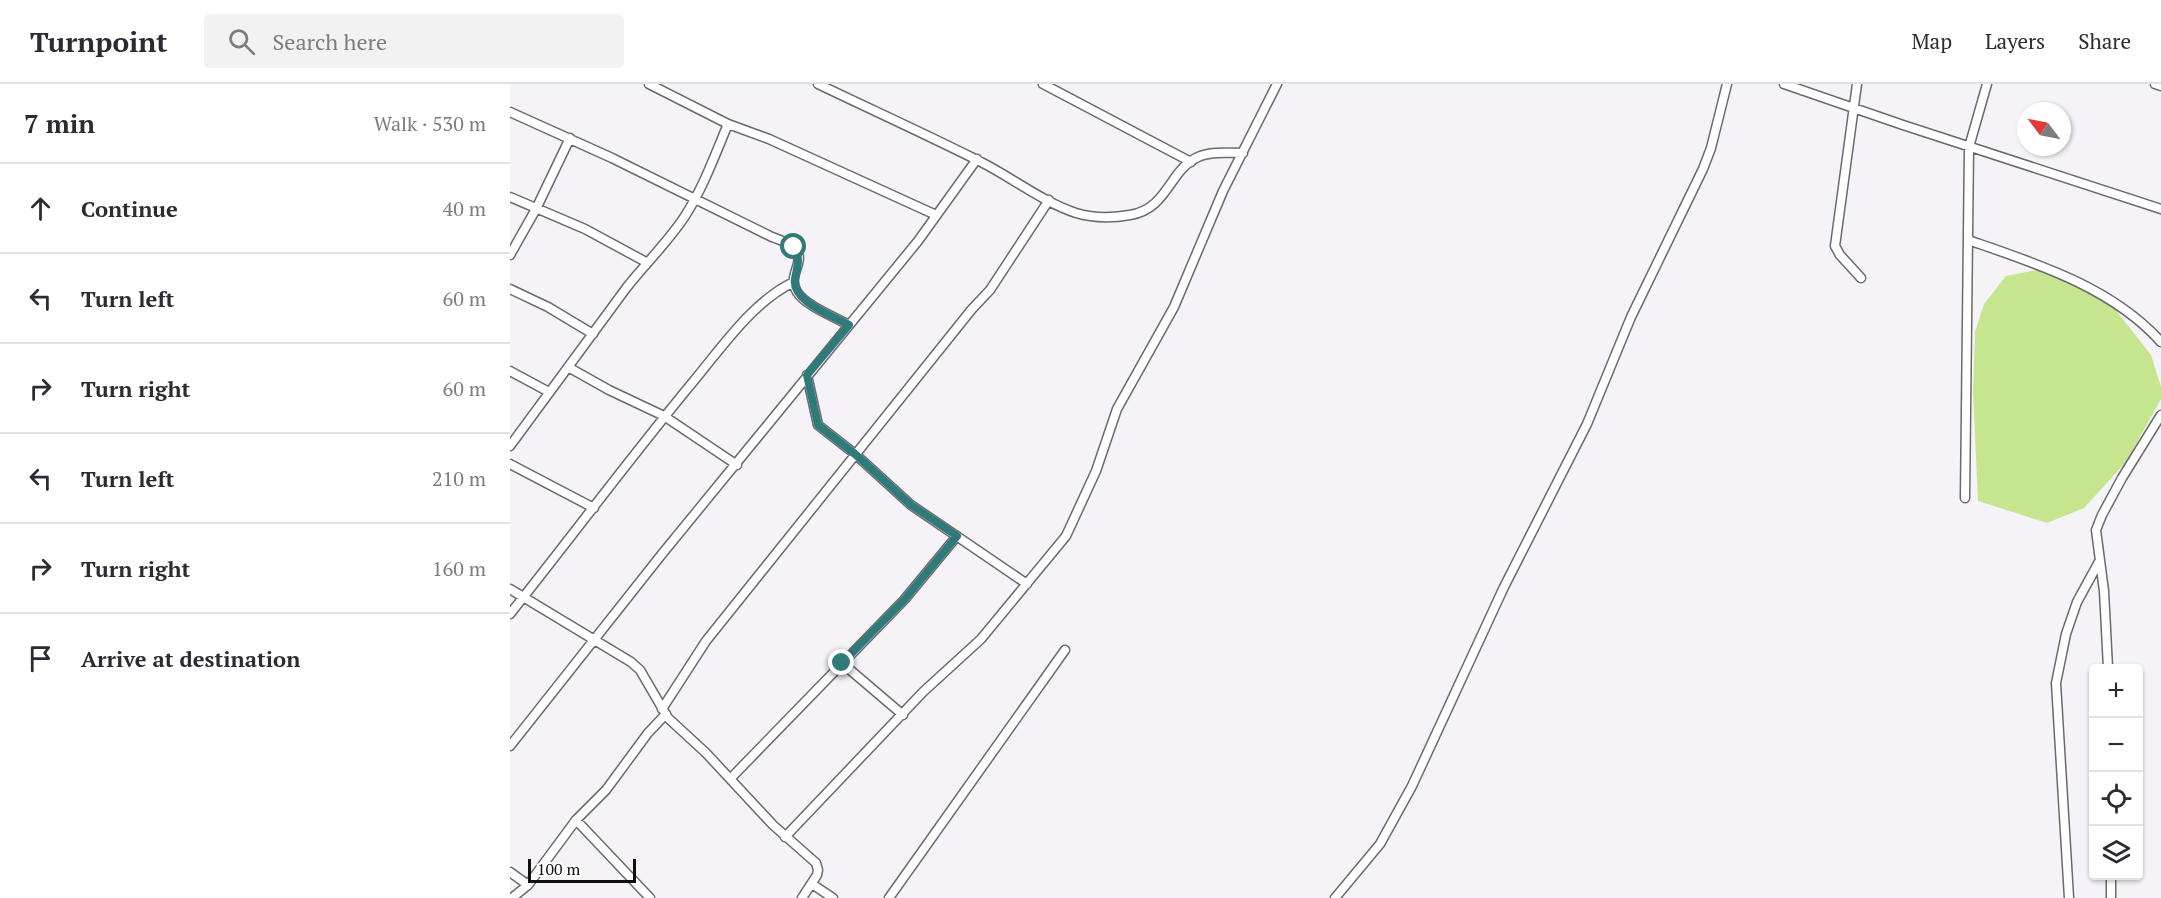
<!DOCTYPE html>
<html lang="en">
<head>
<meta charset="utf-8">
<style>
  body { margin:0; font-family:"PT Serif",serif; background:#f2f2f3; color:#2b2b33 }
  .controls { position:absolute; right:18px; bottom:18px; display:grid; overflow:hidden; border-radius:6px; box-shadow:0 2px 4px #0004 }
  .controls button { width:54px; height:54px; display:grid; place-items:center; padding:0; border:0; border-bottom:2px solid #e1e1e2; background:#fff; color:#2b2b33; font:30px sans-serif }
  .compass { position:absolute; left:1507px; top:18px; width:54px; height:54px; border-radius:50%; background:#fff; box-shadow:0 2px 4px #0004; rotate:302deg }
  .scale { position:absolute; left:18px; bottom:15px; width:108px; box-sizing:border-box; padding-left:6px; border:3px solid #0f0e10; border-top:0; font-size:16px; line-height:21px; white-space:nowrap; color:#0f0e10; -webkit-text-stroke:4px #fff; paint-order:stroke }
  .stop { position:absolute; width:18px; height:18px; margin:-14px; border:4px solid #307a7a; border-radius:50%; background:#fff }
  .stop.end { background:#307a7a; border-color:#fff; box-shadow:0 2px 6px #0008 }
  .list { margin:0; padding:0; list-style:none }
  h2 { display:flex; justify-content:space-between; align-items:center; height:78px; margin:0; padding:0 24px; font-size:26px }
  h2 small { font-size:20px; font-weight:400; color:#7c7c81 }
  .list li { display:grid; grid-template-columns:39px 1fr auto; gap:18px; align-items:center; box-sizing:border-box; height:90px; padding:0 24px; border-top:2px solid #e1e1e2 }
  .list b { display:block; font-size:22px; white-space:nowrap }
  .list em { font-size:20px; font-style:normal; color:#7c7c81 }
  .icon { flex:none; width:33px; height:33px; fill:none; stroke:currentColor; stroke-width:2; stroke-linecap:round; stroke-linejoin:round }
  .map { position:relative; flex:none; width:1651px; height:814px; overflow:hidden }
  header { display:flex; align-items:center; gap:36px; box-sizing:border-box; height:84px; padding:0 30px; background:#fff; border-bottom:2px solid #e1e1e2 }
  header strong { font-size:28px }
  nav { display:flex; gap:33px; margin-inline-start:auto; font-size:21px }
  .search { width:420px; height:54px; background:#f2f2f3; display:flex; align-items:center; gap:15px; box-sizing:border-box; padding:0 21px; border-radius:6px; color:#7c7c81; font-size:22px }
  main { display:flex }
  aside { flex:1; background:#fff }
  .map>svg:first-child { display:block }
</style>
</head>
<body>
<header>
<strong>Turnpoint</strong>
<div class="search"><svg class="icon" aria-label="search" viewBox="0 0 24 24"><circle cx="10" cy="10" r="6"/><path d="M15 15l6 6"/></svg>Search here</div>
<nav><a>Map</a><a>Layers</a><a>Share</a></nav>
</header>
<main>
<aside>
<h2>7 min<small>Walk · 530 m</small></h2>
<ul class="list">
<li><svg class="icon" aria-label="ahead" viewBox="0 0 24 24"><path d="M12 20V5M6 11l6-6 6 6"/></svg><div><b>Continue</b></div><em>40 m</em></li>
<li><svg class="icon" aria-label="left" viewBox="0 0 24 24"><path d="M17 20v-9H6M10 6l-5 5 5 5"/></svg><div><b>Turn left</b></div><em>60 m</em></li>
<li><svg class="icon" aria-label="right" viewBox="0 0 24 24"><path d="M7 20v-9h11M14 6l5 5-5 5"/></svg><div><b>Turn right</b></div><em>60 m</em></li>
<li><svg class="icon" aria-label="left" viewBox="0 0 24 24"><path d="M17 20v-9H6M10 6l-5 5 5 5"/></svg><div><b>Turn left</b></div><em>210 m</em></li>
<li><svg class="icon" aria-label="right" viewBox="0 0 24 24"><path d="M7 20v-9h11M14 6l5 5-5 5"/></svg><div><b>Turn right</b></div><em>160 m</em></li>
<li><svg class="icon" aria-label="arrive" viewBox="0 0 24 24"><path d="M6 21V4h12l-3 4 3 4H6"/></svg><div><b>Arrive at destination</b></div></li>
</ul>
</aside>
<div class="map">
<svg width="1651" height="814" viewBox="0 0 1651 814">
  <rect width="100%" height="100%" fill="#f6f3f8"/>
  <path fill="#c6e58f" d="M1527 186 1565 201 1593 215 1605 225 1641 271 1651 303V315L1616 378 1574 424 1537 439 1468 417 1463 308 1465 248 1474 220 1496 192Z"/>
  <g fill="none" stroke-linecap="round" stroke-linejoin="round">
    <defs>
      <path id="minor" d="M139 0 218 40 259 55 426 131
        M308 0C360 25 413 49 465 75 499 91 530 117 566 129 583 134 603 134 620 131 658 125 659 86 688 73 702 67 719 69 733 69
        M533 0 681 78
        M1274 0 1393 41 1651 125
        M1347 0 1325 162 1330 171 1351 194
        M1645 0 1651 2
        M0 28 102 74 262 153C313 170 273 185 287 208 296 222 325 233 339 241
        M0 113 75 145 136 178
        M1458 156C1525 179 1602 203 1651 258
        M0 171 26 125 60 54
        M0 205 38 223 83 250
        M58 283 99 306 154 332 227 381
        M0 287 39 308
        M297 291 308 341 345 370 401 421 517 500
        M0 362 117 203C136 179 158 158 175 132 193 104 205 71 218 40
        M0 380 84 424
        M1455 414 1459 63 1477 0
        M0 505 121 578 130 586 158 634 196 669 263 741 306 779 308 786 307 791 292 814
        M0 530C63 451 123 370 187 293 214 260 245 216 284 198
        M332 579 393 631
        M1598 584 1594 507 1586 446 1592 431 1612 394 1651 331
        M152 625 196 557 462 225 480 206 539 116
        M0 662 152 470 408 157 467 75
        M220 695 394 516 447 452
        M66 736 140 814
        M275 753 413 608 471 555 556 452 586 387 607 325 664 223 713 107 767 0
        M0 788 18 801 2 814
        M302 800 323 814
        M18 801 66 736 96 706 138 649 156 630
        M379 814 555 566
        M825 814 870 760 902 702 994 503 1077 340 1121 233 1193 85 1201 64 1217 0
        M1559 814 1546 599 1556 550 1567 518 1590 476
        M1601 814V792"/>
    </defs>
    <use href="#minor" stroke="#6c696e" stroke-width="11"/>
    <use href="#minor" stroke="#fff" stroke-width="8"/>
  </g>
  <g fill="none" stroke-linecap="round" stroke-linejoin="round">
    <path stroke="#307a7a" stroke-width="8" d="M284 163C291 175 287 183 285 195 281 217 323 232 339 241L297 291 308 341 345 370 401 421 447 452 394 516 332 579"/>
  </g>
</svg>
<div class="controls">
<button>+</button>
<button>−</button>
<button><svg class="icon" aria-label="locate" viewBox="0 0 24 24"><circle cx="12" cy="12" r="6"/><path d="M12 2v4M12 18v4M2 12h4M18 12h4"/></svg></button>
<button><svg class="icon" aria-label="layers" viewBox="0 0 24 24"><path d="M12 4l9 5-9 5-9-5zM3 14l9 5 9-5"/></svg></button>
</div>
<svg class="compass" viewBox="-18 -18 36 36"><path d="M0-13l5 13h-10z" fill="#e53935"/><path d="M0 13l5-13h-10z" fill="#7c7c81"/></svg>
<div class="scale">100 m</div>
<div class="stop" style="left:284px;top:163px"></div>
<div class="stop end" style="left:332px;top:579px"></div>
</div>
</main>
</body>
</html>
